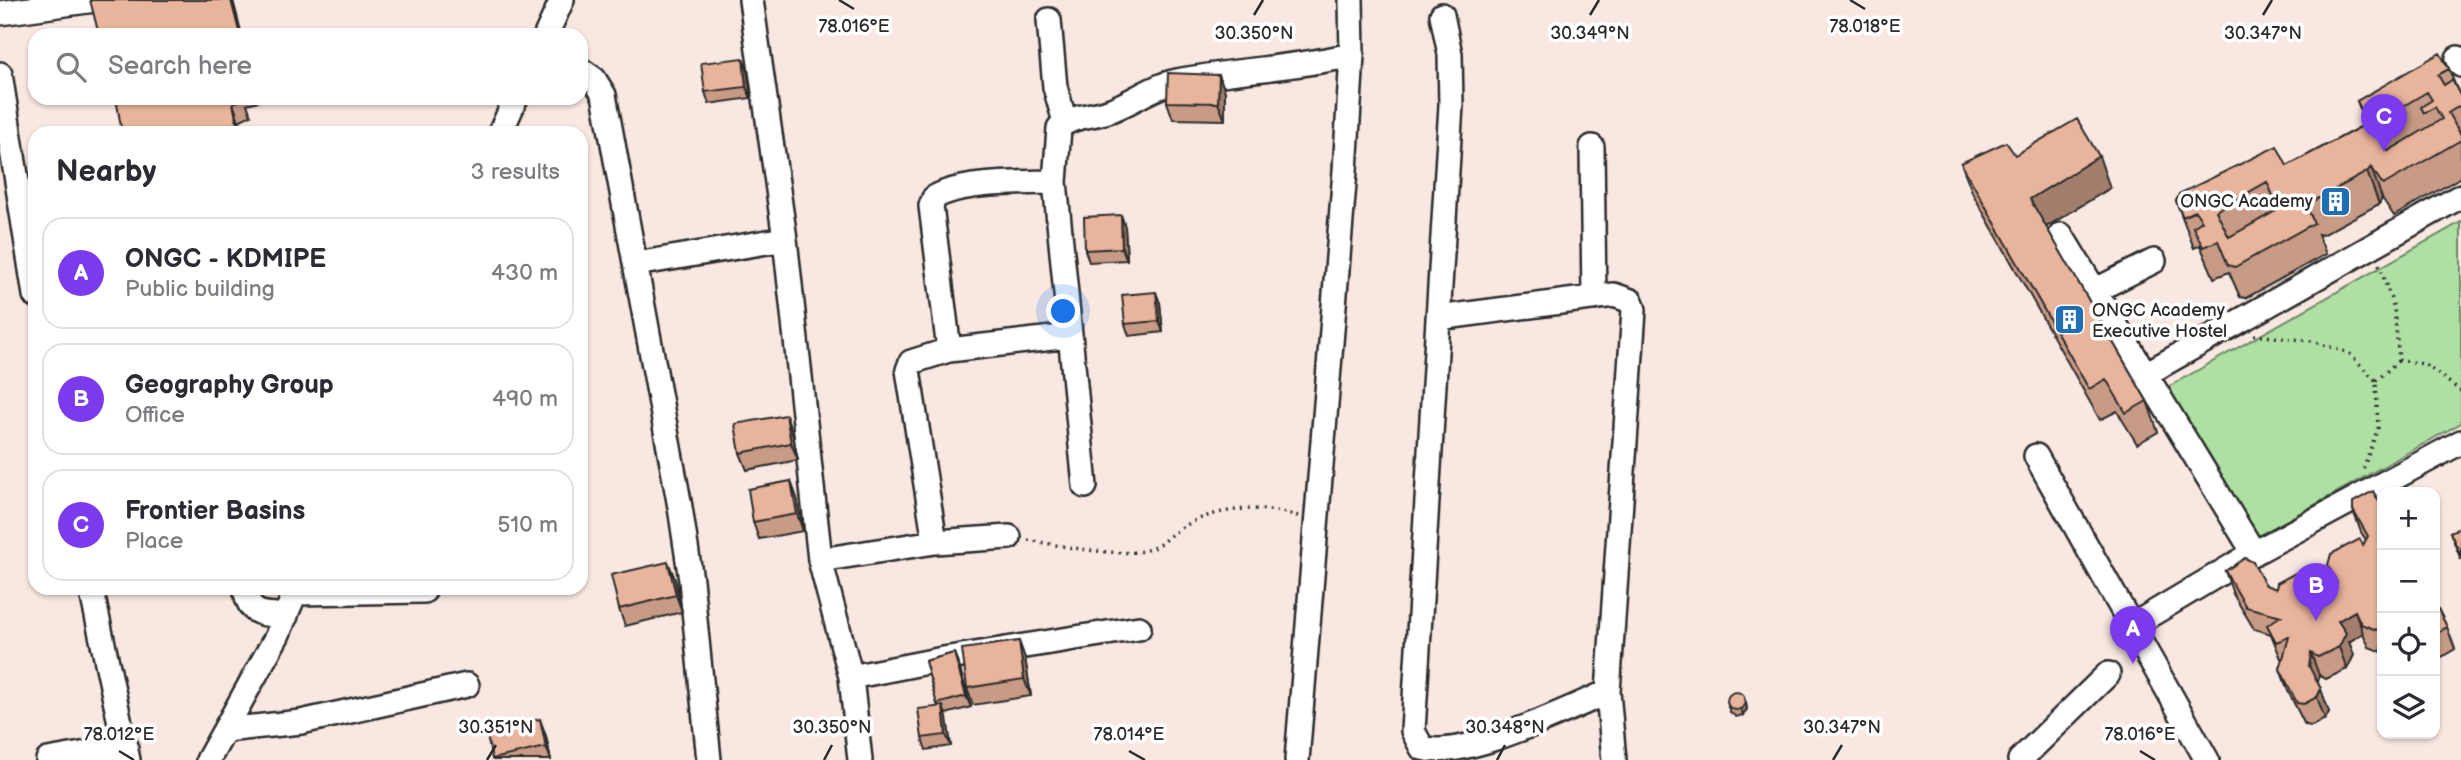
<!DOCTYPE html>
<html lang="en">
<head>
<meta charset="utf-8">
<style>
  body { margin:0; font-family:"Balsamiq Sans",sans-serif; background:#f2f2f3; color:#2b2b33 }
  .controls { position:absolute; right:21px; bottom:21px; display:grid; overflow:hidden; border-radius:14px; box-shadow:0 2px 5px #0004 }
  .controls button { width:63px; height:63px; display:grid; place-items:center; padding:0; border:0; border-bottom:2px solid #e1e1e2; background:#fff; color:#2b2b33; font:35px sans-serif }
  .you { position:absolute; left:1064px; top:312px; width:24px; height:24px; margin:-18px; border:5px solid #fff; border-radius:50%; background:#1a73e8; box-shadow:0 0 0 10px #1a73e833 }
  .badge { display:grid; place-items:center; width:46px; height:46px; border-radius:50%; background:#7c3aed; color:#fff; font-size:23px; font-weight:700 }
  .pin { position:absolute; translate:-50% -58px; filter:drop-shadow(0 2px 4px #0008) }
  .pin::after { content:''; position:absolute; top:37px; width:24px; height:21px; background:inherit; clip-path:polygon(0 0,100% 0,50% 100%) }
  .list { margin:0; padding:0; list-style:none }
  h2 { display:flex; justify-content:space-between; align-items:center; height:91px; margin:0; padding:0 28px; font-size:30px }
  h2 small { font-size:23px; font-weight:400; color:#7c7c81 }
  .list li { display:grid; grid-template-columns:46px 1fr auto; gap:21px; align-items:center; box-sizing:border-box; height:112px; margin:0 14px 14px; padding:0 14px; border:2px solid #e1e1e2; border-radius:21px }
  .list b { display:block; font-size:26px; white-space:nowrap }
  .list p { margin:0; font-size:23px; white-space:nowrap; color:#7c7c81 }
  .list em { font-size:23px; font-style:normal; color:#7c7c81 }
  .icon { flex:none; width:38px; height:38px; fill:none; stroke:currentColor; stroke-width:2; stroke-linecap:round; stroke-linejoin:round }
  .map { position:relative; flex:none; width:2461px; height:760px; overflow:hidden }
  .search { position:absolute; background:#fff; box-shadow:0 2px 5px #0004; left:28px; top:28px; width:560px; height:77px; display:flex; align-items:center; gap:18px; box-sizing:border-box; padding:0 24px; border-radius:21px; color:#7c7c81; font-size:26px }
  .panel { position:absolute; background:#fff; box-shadow:0 2px 5px #0004; left:28px; top:126px; width:560px; height:469px; border-radius:21px }
  .map>svg:first-child { display:block }
</style>
</head>
<body>
<div class="map">
<svg width="2461" height="760" viewBox="0 0 2461 760">
  <rect width="100%" height="100%" fill="#f8e8e1"/>
  <filter id="ink" filterUnits="userSpaceOnUse"><feTurbulence type="fractalNoise" baseFrequency=".0143" numOctaves="2"/><feDisplacementMap in="SourceGraphic" scale="14" xChannelSelector="R" yChannelSelector="G"/><feConvolveMatrix kernelMatrix="1 2 1 2 8 2 1 2 1" color-interpolation-filters="sRGB"/></filter>
  <g filter="url(#ink)">
    <path fill="#ade0a2" stroke="#6c8666" stroke-width="2" d="M2461 222V423L2257 537 2168 387Z"/>
    <g fill="none" stroke-linecap="round" stroke-linejoin="round">
      <defs>
        <path id="minor" d="M751 0 785 239 820 560 851 677 860 760
          M0 13 95 0
          M1442 15 1450 54 1451 105 1413 731 1422 748C1465 760 1565 710 1608 692
          M1049 20 1055 87 1065 122
          M546 35 562 0
          M2458 58 2461 65
          M581 70 594 79 604 95 680 507 691 580 709 760
          M0 74 35 295
          M500 133 516 98
          M1592 147 1594 298
          M2061 235 2254 553 2461 442
          M636 264 785 239
          M2094 291 2154 261
          M1438 318 1614 295 1631 301 1634 310 1608 692 1614 760
          M949 350 931 206 934 198C960 181 1023 183 1055 182
          M2144 375 2461 196
          M2036 456 2207 760
          M1085 486 1055 182 1059 128C1072 115 1091 117 1108 111 1132 103 1152 86 1177 81 1235 70 1294 68 1352 55
          M935 542 908 370 911 362 949 350 1070 336
          M820 560 935 542 1009 537
          M91 588 128 760
          M245 588C250 617 260 613 286 616
          M295 593 424 591
          M2130 627 2254 553
          M851 677 943 659 1139 628
          M225 730 301 722 467 685
          M48 760 126 746
          M208 760 277 636 297 588
          M1297 760 1345 171 1352 55 1351 0
          M2020 760 2108 674"/>
      </defs>
      <use href="#minor" stroke="#2b2b2b" stroke-width="28"/>
      <path stroke="#2b2b2b" stroke-width="3.5" stroke-dasharray="2 5" stroke-linecap="butt" d="M2379 264 2394 308 2399 360 2424 364 2461 391
        M2254 335 2312 341 2349 353 2376 381 2378 428 2362 472
        M2376 381 2398 361
        M1028 540C1056 545 1116 557 1142 551 1162 547 1162 540 1178 530 1213 507 1259 504 1298 516"/>
      <use href="#minor" stroke="#fff" stroke-width="23"/>
    </g>
    <path fill="#c89b86" stroke="#2b2b2b" stroke-width="2" d="M747 69 751 98 709 104 705 92Z
      M2449 69 2456 87 2461 97V177L2394 216 2382 198 2379 204 2322 235 2318 234 2326 254 2246 298 2240 297 2229 272 2214 278 2200 245 2194 248 2176 201 2287 166 2366 124 2357 101Z
      M1219 75 1225 92V120L1173 119 1167 102Z
      M116 98H258L259 101 247 104 251 115 239 121Z
      M1961 163 2110 188 2046 227 2147 401 2158 432 2137 444 2117 411 2100 420 1973 194Z
      M1121 215 1125 227 1127 260 1089 262 1085 250Z
      M1160 303 1163 332 1129 336 1125 324Z
      M786 415 792 432 798 460 747 470 740 453Z
      M797 498 803 531 759 539 753 522Z
      M2382 507V652L2369 647 2363 633 2349 642 2354 655 2347 669 2326 679 2319 675 2318 683 2329 712 2325 719 2312 726 2305 725 2288 691 2280 669 2282 661 2271 634 2254 629 2233 594 2225 571 2276 589 2323 590 2335 584 2328 565 2363 545 2366 540 2361 532 2353 510Z
      M2461 527V560L2450 532Z
      M668 562 675 579 682 612 625 626 619 609Z
      M2435 603 2447 627 2455 649 2435 661Z
      M954 653 971 707 946 714 951 746 926 750 922 738 938 706 925 661Z
      M1025 658 1031 696 973 705 967 688Z
      M1746 702 1747 709 1743 715 1736 717 1730 712 1728 707Z
      M486 731 546 736 551 760H493Z"/>
    <path fill="#a37e6d" stroke="#2b2b2b" stroke-width="2" d="M231 0H233L242 35H240Z
      M743 58 747 69 751 98 746 87Z
      M1219 75 1225 92V120L1218 103Z
      M233 103 239 121 242 133H239Z
      M2099 156 2110 188 2041 230 2030 199Z
      M2371 167 2382 198 2379 204 2367 172Z
      M1121 215 1125 227 1127 260 1122 248Z
      M1156 292 1160 303 1163 332 1159 321Z
      M786 415 792 432 798 460 791 443Z
      M791 481 797 498 803 531 797 514Z
      M668 562 675 579 682 612 676 595Z
      M2355 611 2363 633 2349 642 2354 655 2347 669 2339 647 2338 621Z
      M1019 641 1025 658 1031 696 1024 679Z
      M954 653 959 665 971 707 966 696Z
      M2311 653 2319 675 2317 688 2309 666Z
      M2321 689 2329 712 2325 719 2317 697Z
      M1743 696 1747 709 1743 715 1741 709Z
      M943 706 947 718 951 746 946 735Z
      M540 719 546 736 551 760 546 747Z"/>
    <path fill="#e9b49c" stroke="#2b2b2b" stroke-width="2" fill-rule="evenodd" d="M90 0H231L240 35H99Z
      M2440 53 2449 69 2438 75 2444 85 2452 80 2461 97V105L2448 113 2461 135V140L2383 185 2371 167 2367 172 2310 203 2305 202 2314 223 2235 267 2228 265 2218 241 2203 247 2193 227 2202 221 2195 211 2183 217 2176 201 2179 194 2277 146 2287 166 2368 123 2357 101ZM2427 92 2432 100 2421 107 2424 113 2435 107 2442 119 2388 151 2373 124ZM2267 182 2279 209 2229 237 2216 211Z
      M743 58 746 87 705 92 701 63Z
      M1168 73 1219 75 1218 103 1167 102Z
      M116 98H244L233 103 239 133H122Z
      M2077 119 2099 156 2030 199 2147 401 2126 413 2106 379 2089 389 1961 163 2006 142 2015 155Z
      M1121 215 1122 248 1085 250 1084 217Z
      M1156 292 1159 321 1125 324 1122 295Z
      M786 415 791 443 740 453 735 424Z
      M791 481 797 514 753 522 748 489Z
      M2373 491 2382 507V627L2376 630 2361 624 2355 611 2338 621 2346 633 2339 647 2318 657 2311 653 2309 666 2321 689 2317 697 2304 704 2297 703 2280 669 2289 637 2276 642 2267 625 2281 616 2246 607 2225 571 2245 558 2253 562 2265 585 2276 589 2277 583 2303 569 2313 570 2323 590 2337 583 2328 565 2331 554 2360 539 2363 545 2368 536 2353 510V502Z
      M2461 527V556L2450 532Z
      M668 562 676 595 619 609 611 575Z
      M2435 603 2447 627 2435 634Z
      M1019 641 1024 679 967 688 962 649Z
      M954 653 966 696 937 704 925 661Z
      M1727 701a9 9 0 1 1 18 0a9 9 0 1 1-18 0Z
      M943 706 946 735 922 738 918 709Z
      M540 719 546 747 492 759 486 731Z"/>
  </g>
  <path fill="none" stroke="#2b2b2b" stroke-width="2.5" d="M839 0 854 9M1850 0 1865 9M1254 15 1263 0M1590 15 1599 0M2263 15 2272 0M119 751 134 760M1129 751 1145 760M2140 751 2155 760M487 760 496 745M824 760 832 745M1497 760 1505 745M1833 760 1842 745"/>
  <defs>
    <symbol id="building-square" viewBox="-11 -11 22 22"><rect x="-9" y="-9" width="18" height="18" rx="4" fill="#1f6fb2" stroke="#fff"/><path d="M-4-6H4V6H1V3H-1V6H-4ZM-2.5-4.3h1.7v1.8h-1.7ZM.8-4.3h1.7v1.8H.8ZM-2.5-1h1.7V.8h-1.7ZM.8-1h1.7V.8H.8Z" fill="#fff"/></symbol>
  </defs>
  <g fill-rule="evenodd">
    <use href="#building-square" x="2318" y="184" width="35" height="35"/>
    <use href="#building-square" x="2052" y="302" width="35" height="35"/>
  </g>
  <g text-anchor="middle" stroke-width="7" stroke-linejoin="round" paint-order="stroke">
    <g font-size="18" fill="#2b2b2b" stroke="#fff" text-anchor="end">
      <text x="2313" y="207">ONGC Academy</text>
      <text x="2092" y="316" text-anchor="start">ONGC Academy<tspan x="2092" dy="21">Executive Hostel</tspan></text>
    </g>
  </g>
  <g font-size="18" text-anchor="middle" fill="#2b2b2b" stroke="#fff" stroke-width="7" stroke-linejoin="round" paint-order="stroke">
    <text x="854" y="32">78.016°E</text>
    <text x="1865" y="32">78.018°E</text>
    <text x="1254" y="39">30.350°N</text>
    <text x="1590" y="39">30.349°N</text>
    <text x="2263" y="39">30.347°N</text>
    <text x="496" y="733">30.351°N</text>
    <text x="832" y="733">30.350°N</text>
    <text x="1505" y="733">30.348°N</text>
    <text x="1842" y="733">30.347°N</text>
    <text x="119" y="740">78.012°E</text>
    <text x="1129" y="740">78.014°E</text>
    <text x="2140" y="740">78.016°E</text>
  </g>
</svg>
<div class="controls">
<button>+</button>
<button>−</button>
<button><svg class="icon" aria-label="locate" viewBox="0 0 24 24"><circle cx="12" cy="12" r="6"/><path d="M12 2v4M12 18v4M2 12h4M18 12h4"/></svg></button>
<button><svg class="icon" aria-label="layers" viewBox="0 0 24 24"><path d="M12 4l9 5-9 5-9-5zM3 14l9 5 9-5"/></svg></button>
</div>
<div class="you"></div>
<div class="pin badge" style="left:2133px;top:664px">A</div>
<div class="pin badge" style="left:2316px;top:621px">B</div>
<div class="pin badge" style="left:2384px;top:152px">C</div>
<div class="search"><svg class="icon" aria-label="search" viewBox="0 0 24 24"><circle cx="10" cy="10" r="6"/><path d="M15 15l6 6"/></svg>Search here</div>
<section class="panel">
<h2>Nearby<small>3 results</small></h2>
<ul class="list">
<li><span class="badge">A</span><div><b>ONGC - KDMIPE</b><p>Public building</p></div><em>430 m</em></li>
<li><span class="badge">B</span><div><b>Geography Group</b><p>Office</p></div><em>490 m</em></li>
<li><span class="badge">C</span><div><b>Frontier Basins</b><p>Place</p></div><em>510 m</em></li>
</ul>
</section>
</div>
</body>
</html>
